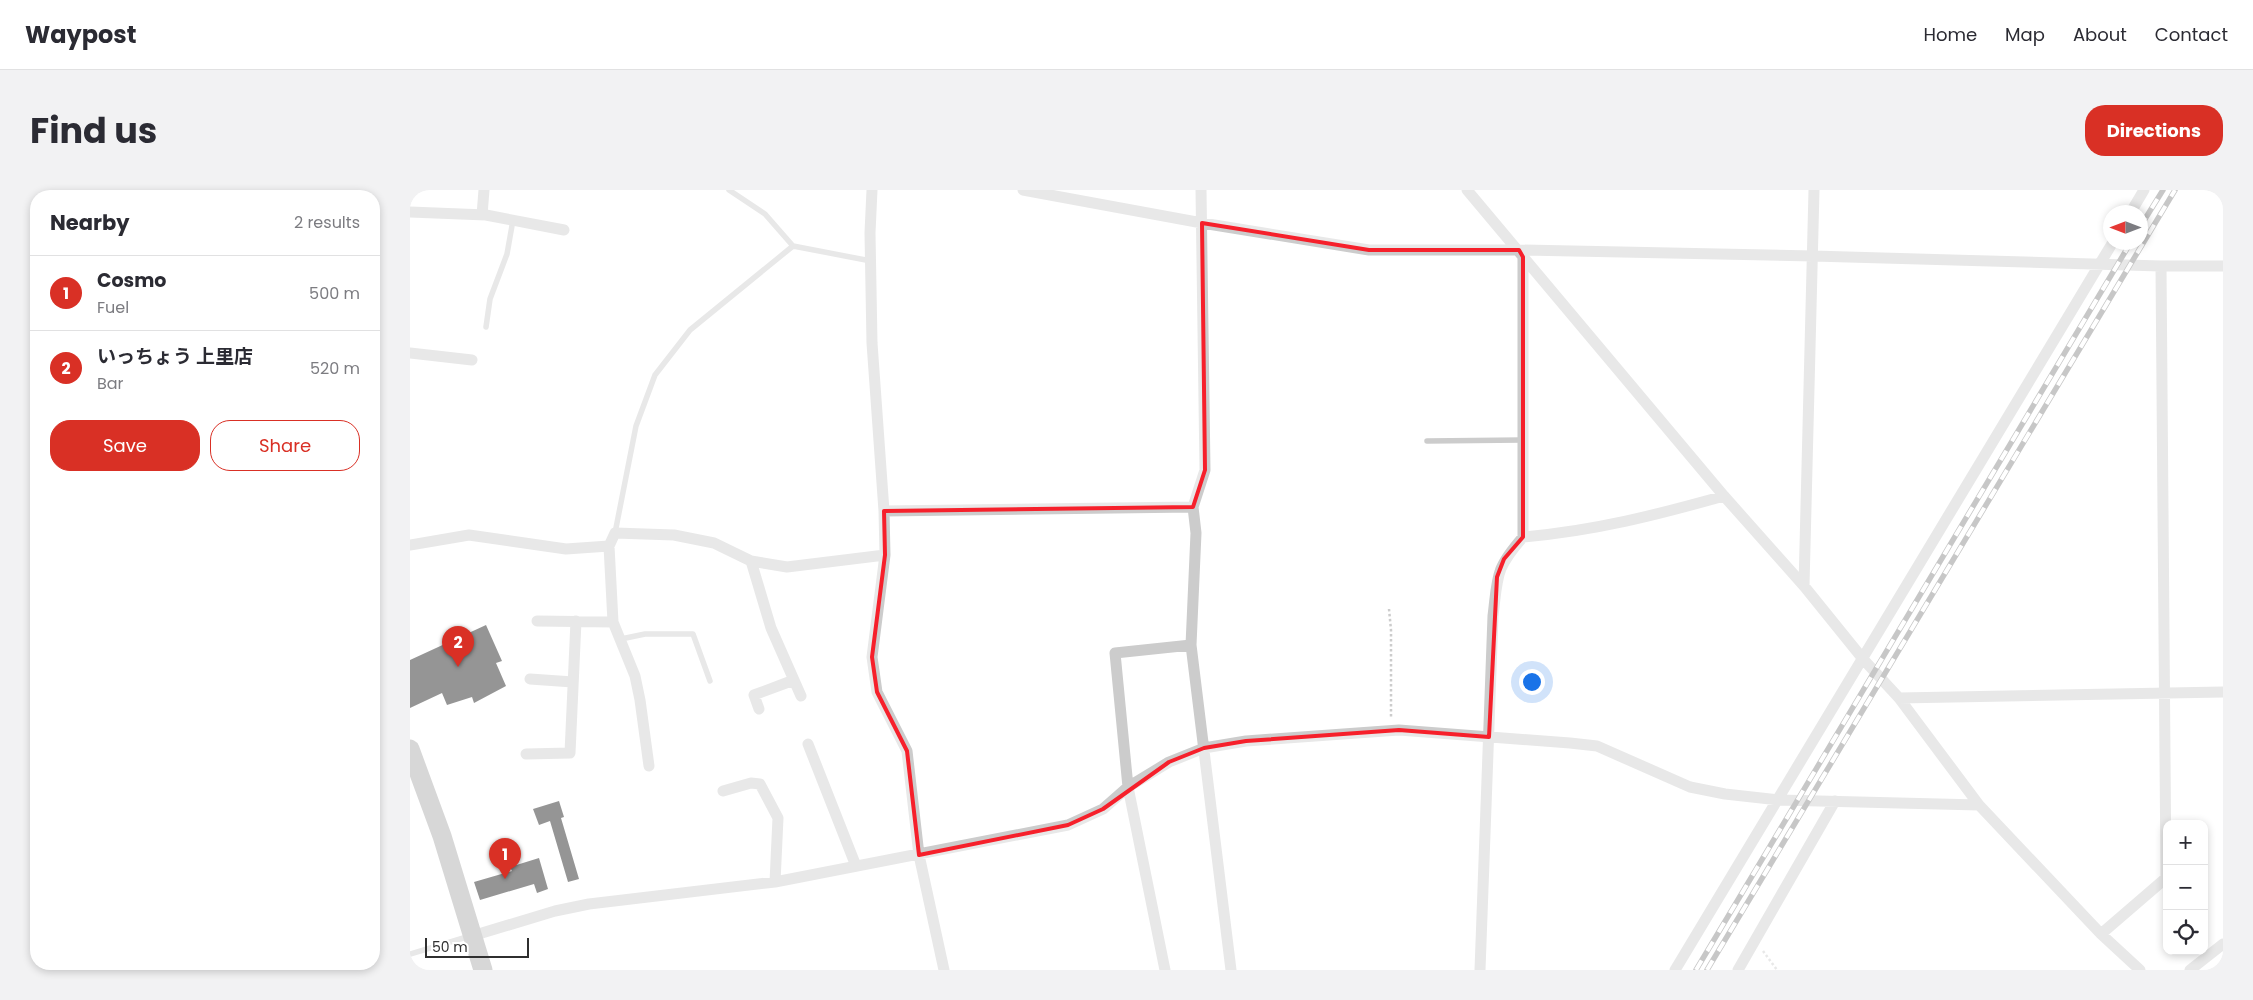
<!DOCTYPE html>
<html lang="en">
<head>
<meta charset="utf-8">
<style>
  body { margin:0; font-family:Poppins,"Noto Sans JP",sans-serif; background:#f2f2f3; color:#2b2b33 }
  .controls { position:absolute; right:15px; bottom:15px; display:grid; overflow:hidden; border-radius:10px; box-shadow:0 2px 8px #0003 }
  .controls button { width:45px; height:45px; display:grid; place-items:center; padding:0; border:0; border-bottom:1px solid #e1e1e2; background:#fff; color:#2b2b33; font:25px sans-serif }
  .compass { position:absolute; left:1693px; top:15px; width:45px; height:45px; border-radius:50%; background:#fff; box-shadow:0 2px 8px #0003; rotate:270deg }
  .scale { position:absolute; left:15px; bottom:12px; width:104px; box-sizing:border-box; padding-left:5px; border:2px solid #2f2f2f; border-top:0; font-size:14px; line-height:18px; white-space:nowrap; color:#2f2f2f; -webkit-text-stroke:4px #fff; paint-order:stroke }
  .you { position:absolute; left:1121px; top:491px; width:18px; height:18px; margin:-12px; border:4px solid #fff; border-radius:50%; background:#1a73e8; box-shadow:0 0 0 8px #1a73e833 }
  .badge { display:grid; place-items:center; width:32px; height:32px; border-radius:50%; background:#d93025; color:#fff; font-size:16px; font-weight:700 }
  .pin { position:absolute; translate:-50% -41px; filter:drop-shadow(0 1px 2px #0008) }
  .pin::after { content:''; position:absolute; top:26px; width:18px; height:15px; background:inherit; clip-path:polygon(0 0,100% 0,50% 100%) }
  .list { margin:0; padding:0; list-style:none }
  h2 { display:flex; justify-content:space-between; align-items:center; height:65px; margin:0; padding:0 20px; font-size:21px }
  h2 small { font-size:16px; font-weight:400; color:#7c7c81 }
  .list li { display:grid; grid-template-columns:32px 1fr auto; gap:15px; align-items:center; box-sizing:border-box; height:75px; padding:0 20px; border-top:1px solid #e1e1e2 }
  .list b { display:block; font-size:19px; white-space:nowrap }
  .list p { margin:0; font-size:16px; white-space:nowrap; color:#7c7c81 }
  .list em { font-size:16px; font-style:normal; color:#7c7c81 }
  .actions { display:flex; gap:10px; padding:15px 20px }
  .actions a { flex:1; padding:11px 0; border:1px solid #d93025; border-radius:20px; text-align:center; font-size:18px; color:#d93025 }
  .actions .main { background:#d93025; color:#fff }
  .icon { flex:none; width:28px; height:28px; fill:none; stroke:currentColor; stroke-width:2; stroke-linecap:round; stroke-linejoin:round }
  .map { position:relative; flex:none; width:1813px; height:780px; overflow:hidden; border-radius:20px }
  header { display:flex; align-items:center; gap:30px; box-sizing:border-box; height:70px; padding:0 25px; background:#fff; border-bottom:1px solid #e1e1e2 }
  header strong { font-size:24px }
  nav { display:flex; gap:28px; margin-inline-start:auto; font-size:18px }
  .intro { display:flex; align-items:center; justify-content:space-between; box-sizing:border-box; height:120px; padding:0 30px }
  h1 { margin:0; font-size:35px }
  .button { padding:12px 22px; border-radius:20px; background:#d93025; color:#fff; font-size:18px; font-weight:700 }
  main { display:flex; gap:30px; padding:0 30px }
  aside { flex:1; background:#fff; border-radius:20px; box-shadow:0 2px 8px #0003 }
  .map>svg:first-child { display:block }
</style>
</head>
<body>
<header>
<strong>Waypost</strong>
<nav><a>Home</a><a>Map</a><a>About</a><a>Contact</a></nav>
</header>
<div class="intro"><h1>Find us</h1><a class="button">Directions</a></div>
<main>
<aside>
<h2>Nearby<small>2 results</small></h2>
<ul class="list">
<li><span class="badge">1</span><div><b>Cosmo</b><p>Fuel</p></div><em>500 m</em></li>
<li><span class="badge">2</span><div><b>いっちょう 上里店</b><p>Bar</p></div><em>520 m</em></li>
</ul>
<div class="actions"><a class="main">Save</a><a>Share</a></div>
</aside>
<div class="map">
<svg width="1813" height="780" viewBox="0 0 1813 780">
  <rect width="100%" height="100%" fill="#fff"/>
  <path fill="#161616" d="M76 435 92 471 86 473 96 496 64 513 62 507 37 515 32 503 0 518V470Z
    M149 611 154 627 151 628 169 689 158 692 140 631 129 635 123 619Z
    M129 668 138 699 127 703 124 694 70 710 64 692 102 681 100 677Z"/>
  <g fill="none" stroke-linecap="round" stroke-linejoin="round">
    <path stroke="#ccc" stroke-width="2.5" stroke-dasharray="2.5 2.5" stroke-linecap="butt" d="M979 419 981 440V529
      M1353 761 1367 780"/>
    <path stroke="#ccc" stroke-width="5.5" d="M319 0 355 24 383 56
      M76 137 80 109 97 64 103 30
      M1017 251 1112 250
      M205 343 226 236 245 185 280 140 383 56 461 71
      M211 449 235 444H283L300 491
      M0 764 60 746"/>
    <path stroke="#ccc" stroke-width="11" d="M462 0 460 43 462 153 474 321 475 365 462 467 467 502 497 561 509 665 534 780
      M613 0 792 33 959 60H1109L1403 66 1751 76H1813
      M791 0 795 280 783 317 786 343 781 455 821 780
      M1057 0 1314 306 1394 396 1453 469 1489 508 1569 615 1691 744 1730 780
      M0 22 76 25 154 40
      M1721 22 1734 0
      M72 25 74 0
      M1113 67V347
      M0 163 62 170
      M474 321 783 317
      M0 355 59 345 156 359 199 356 205 343 264 345 304 353 341 371 377 377 475 365
      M199 356 203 432 225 486 230 510 239 576
      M341 371 361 438 391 506
      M1394 396 1404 0
      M127 431 203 432
      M120 489 163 492
      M1489 508 1813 502
      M349 519 344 505 384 490
      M398 554 446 676
      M116 564 160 563 166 431
      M313 601 341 593 350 594 368 628 365 692
      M1691 744 1756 688 1751 76
      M62 746 145 721 179 714 365 692 658 635 693 619 718 597 759 572 794 558 836 551 989 540 1160 553 1187 556 1280 597 1315 604 1369 610 1569 615
      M755 780 718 597 705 463 781 455
      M1070 780 1083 426C1088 385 1085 379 1113 347 1184 341 1246 325 1314 306
      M1265 780 1703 52
      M1328 780 1425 611
      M1780 780 1813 754"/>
    <path stroke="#a7a7a7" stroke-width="19" d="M0 559 32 646 73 780"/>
    <defs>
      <path id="rail" d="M1730 37 1753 0
        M1286 780 1721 52
        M1297 780 1765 0"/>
    </defs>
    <use href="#rail" stroke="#848484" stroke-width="5.5"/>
    <use href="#rail" stroke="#fff" stroke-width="4" stroke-dasharray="11" stroke-linecap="butt"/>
  </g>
  <path d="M0 0H1813V780H0ZM792 33 959 60H1109L1113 67V347L1094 369 1087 387 1079 547 989 540 836 551 794 558 759 572 693 619 658 635 509 665 497 561 467 502 462 467 475 365 474 321 783 317 795 280Z" fill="#fff" fill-opacity=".55" fill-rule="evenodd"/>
  <path fill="none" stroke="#f6202b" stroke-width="4" stroke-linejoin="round" d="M792 33 959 60H1109L1113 67V347L1094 369 1087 387 1079 547 989 540 836 551 794 558 759 572 693 619 658 635 509 665 497 561 467 502 462 467 475 365 474 321 783 317 795 280Z"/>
</svg>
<div class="controls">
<button>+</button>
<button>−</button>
<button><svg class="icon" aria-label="locate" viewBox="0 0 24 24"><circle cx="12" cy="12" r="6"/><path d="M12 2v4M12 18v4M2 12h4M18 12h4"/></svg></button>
</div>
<svg class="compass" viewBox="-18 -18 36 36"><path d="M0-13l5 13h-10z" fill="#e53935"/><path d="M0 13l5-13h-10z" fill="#7c7c81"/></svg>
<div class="scale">50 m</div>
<div class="you"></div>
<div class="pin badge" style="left:95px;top:689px">1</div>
<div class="pin badge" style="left:48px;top:477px">2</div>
</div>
</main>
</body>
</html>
